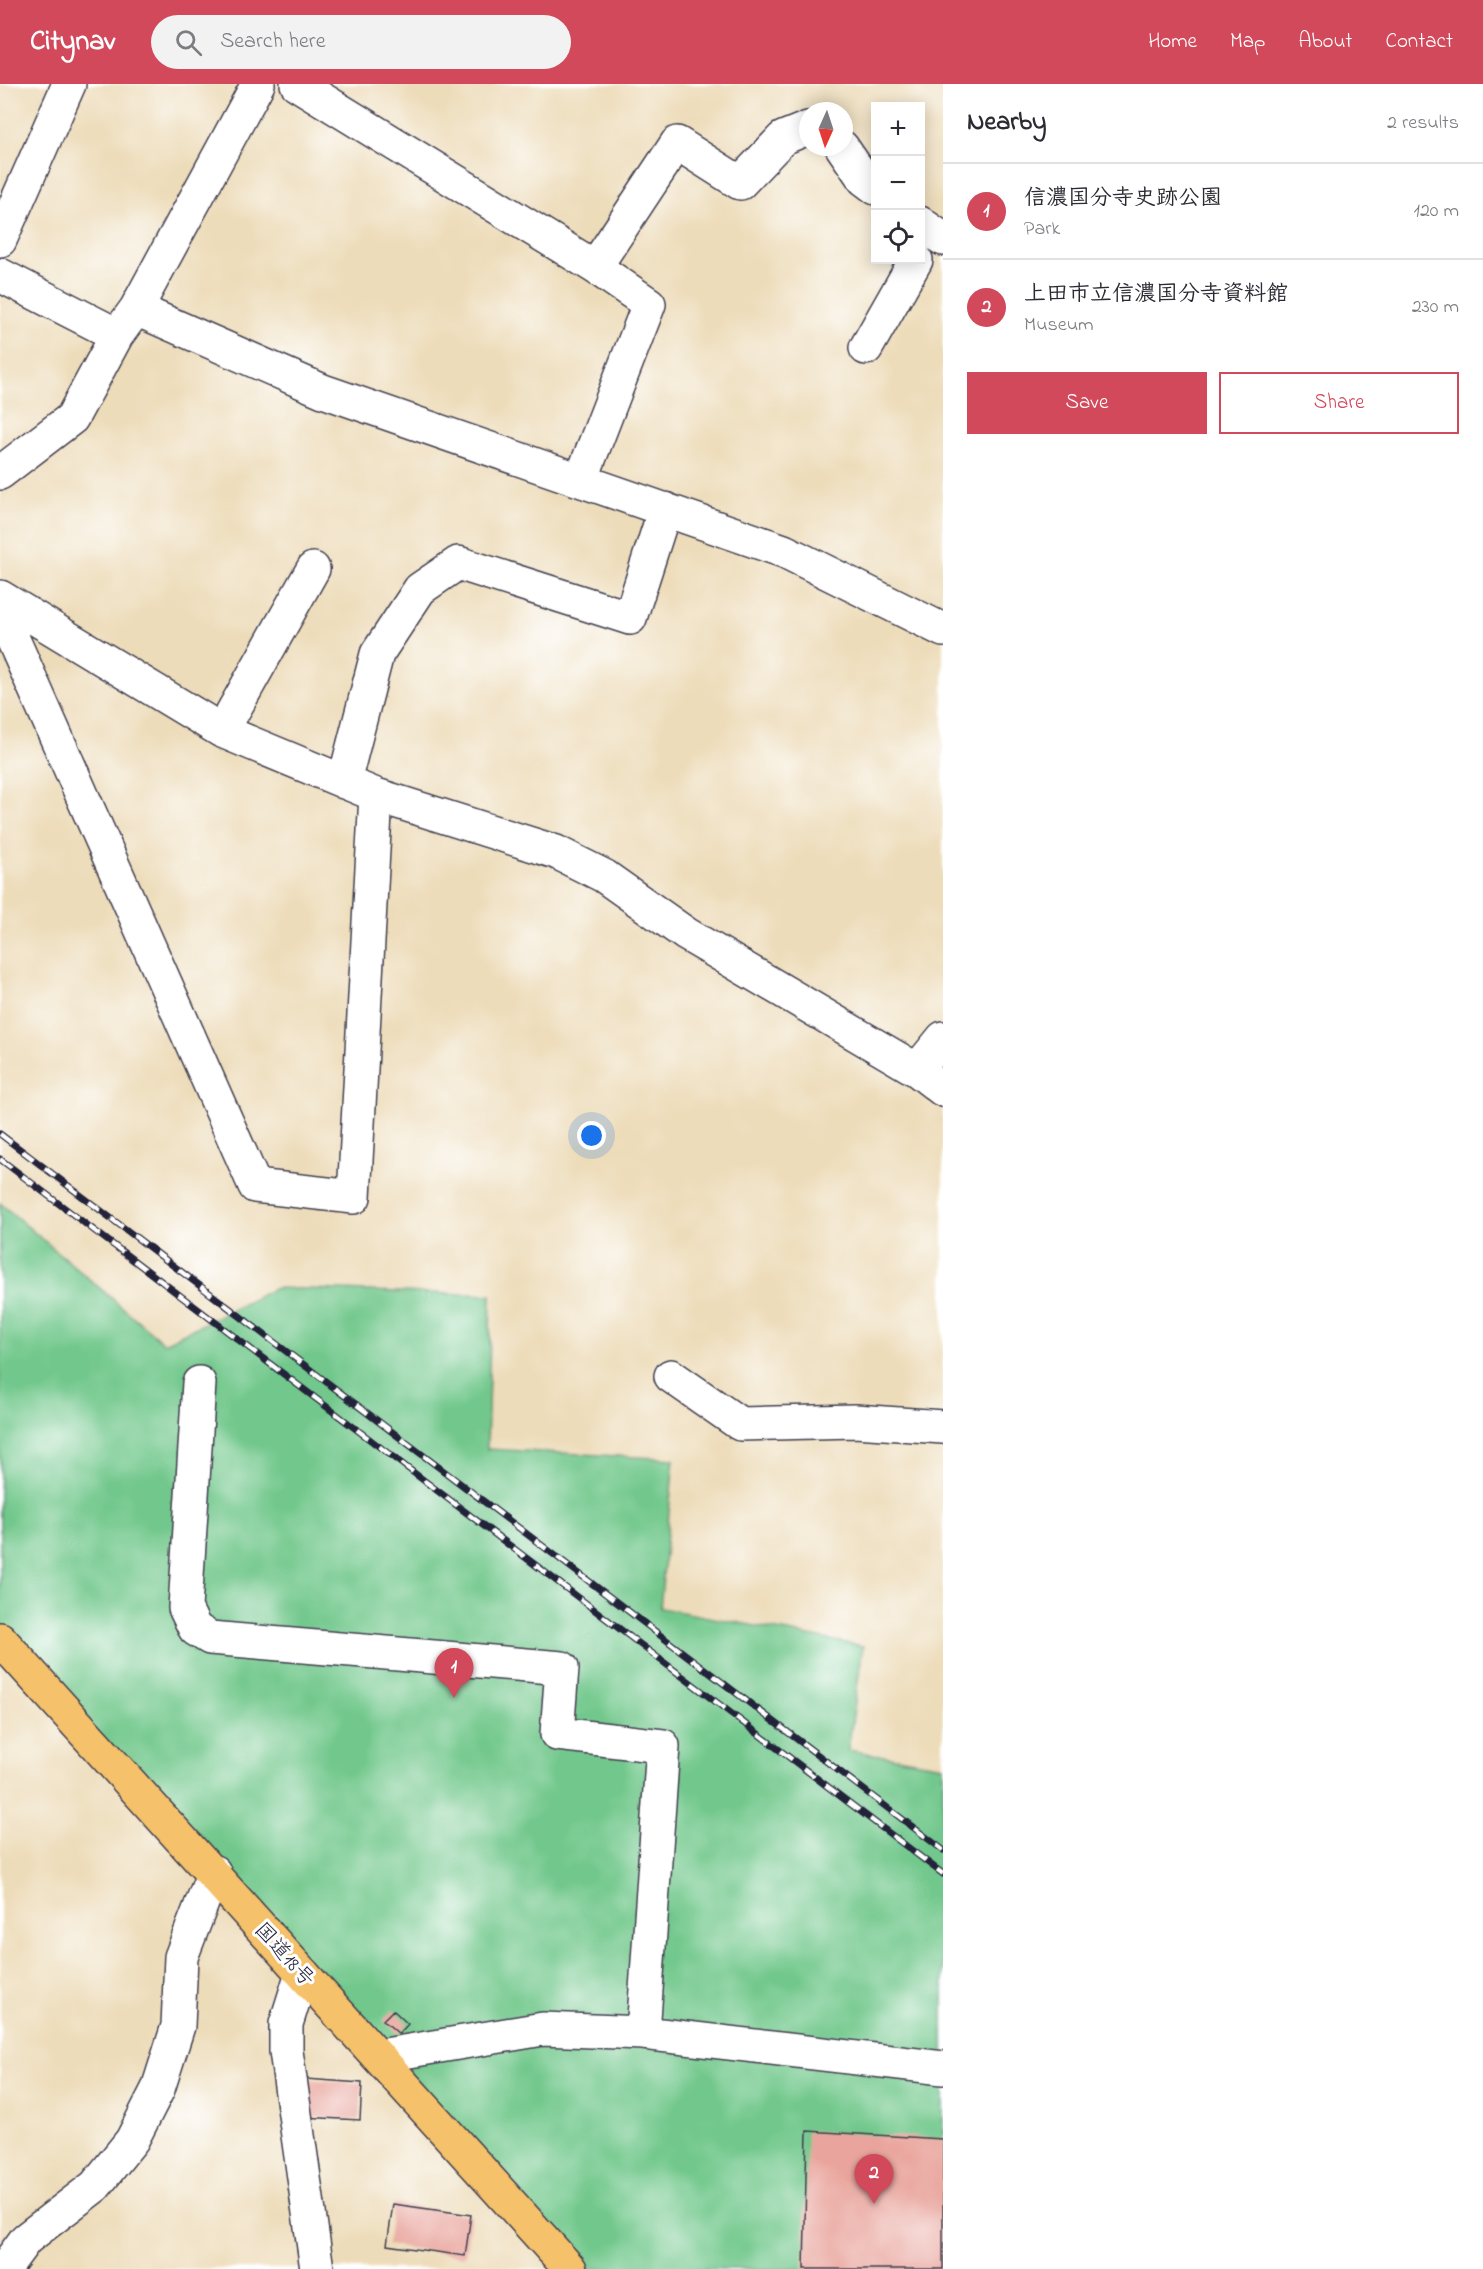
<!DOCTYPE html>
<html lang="en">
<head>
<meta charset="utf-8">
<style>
  body { margin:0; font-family:"Indie Flower","Klee One",sans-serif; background:#f2f2f3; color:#2b2b33 }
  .controls { position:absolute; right:18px; top:18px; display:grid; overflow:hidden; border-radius:0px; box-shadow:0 3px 15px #0003 }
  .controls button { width:54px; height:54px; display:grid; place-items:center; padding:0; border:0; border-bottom:2px solid #e1e1e2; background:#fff; color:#2b2b33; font:30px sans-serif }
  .compass { position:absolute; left:799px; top:18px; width:54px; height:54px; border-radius:50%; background:#fff; box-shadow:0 3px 15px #0003; rotate:183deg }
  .you { position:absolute; left:592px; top:1052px; width:21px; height:21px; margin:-15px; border:4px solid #fff; border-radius:50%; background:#1a73e8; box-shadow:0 0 0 9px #1a73e833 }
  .badge { display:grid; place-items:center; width:39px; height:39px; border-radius:50%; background:#d1495b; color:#fff; font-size:20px; font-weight:700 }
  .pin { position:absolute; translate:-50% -50px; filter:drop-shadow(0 2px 3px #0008) }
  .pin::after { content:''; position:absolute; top:32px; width:21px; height:18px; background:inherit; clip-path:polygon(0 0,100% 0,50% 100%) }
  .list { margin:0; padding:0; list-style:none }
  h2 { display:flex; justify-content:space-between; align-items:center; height:78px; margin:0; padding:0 24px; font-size:26px }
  h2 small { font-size:20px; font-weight:400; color:#7c7c81 }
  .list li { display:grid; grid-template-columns:39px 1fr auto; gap:18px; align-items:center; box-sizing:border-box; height:96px; padding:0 24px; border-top:2px solid #e1e1e2 }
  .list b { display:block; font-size:22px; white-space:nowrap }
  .list p { margin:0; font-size:20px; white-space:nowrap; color:#7c7c81 }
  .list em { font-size:20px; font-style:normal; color:#7c7c81 }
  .actions { display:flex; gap:12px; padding:18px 24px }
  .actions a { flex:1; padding:14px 0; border:2px solid #d1495b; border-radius:0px; text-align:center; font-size:21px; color:#d1495b }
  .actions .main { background:#d1495b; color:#fff }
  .icon { flex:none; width:33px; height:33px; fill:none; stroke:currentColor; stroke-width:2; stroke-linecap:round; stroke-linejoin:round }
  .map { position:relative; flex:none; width:943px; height:2185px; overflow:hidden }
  header { display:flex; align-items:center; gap:36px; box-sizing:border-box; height:84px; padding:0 30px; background:#d1495b; color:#fff }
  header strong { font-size:28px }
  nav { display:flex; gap:33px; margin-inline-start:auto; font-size:21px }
  .search { width:420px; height:54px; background:#f2f2f3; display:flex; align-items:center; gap:15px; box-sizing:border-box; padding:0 21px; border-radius:33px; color:#7c7c81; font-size:22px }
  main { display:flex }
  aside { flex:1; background:#fff }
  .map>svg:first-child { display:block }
</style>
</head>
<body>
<header>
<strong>Citynav</strong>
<div class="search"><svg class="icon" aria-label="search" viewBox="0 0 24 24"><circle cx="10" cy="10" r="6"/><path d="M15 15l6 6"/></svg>Search here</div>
<nav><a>Home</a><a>Map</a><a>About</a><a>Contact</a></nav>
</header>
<main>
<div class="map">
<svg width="943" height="2185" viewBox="0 0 943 2185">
  <rect width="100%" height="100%" fill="#fff"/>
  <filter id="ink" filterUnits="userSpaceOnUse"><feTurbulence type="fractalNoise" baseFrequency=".0167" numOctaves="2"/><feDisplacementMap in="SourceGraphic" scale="12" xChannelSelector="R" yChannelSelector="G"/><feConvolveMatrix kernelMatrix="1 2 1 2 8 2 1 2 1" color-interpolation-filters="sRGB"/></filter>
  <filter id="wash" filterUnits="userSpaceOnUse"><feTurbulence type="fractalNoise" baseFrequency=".008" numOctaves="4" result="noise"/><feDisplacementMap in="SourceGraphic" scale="24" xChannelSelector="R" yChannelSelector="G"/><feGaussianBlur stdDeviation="1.35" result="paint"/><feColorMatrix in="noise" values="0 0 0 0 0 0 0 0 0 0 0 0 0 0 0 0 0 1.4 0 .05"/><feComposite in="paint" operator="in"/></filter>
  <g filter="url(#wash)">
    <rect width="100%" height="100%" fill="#eddcb9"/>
    <path fill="#72c88c" stroke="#4a7564" stroke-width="1.5" d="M0 1119 164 1259 276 1204 491 1211 487 1365 674 1375 660 1524 863 1562 848 1666 943 1682V2185H568L0 1557Z"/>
    <g id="blocks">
      <path fill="#e9a59d" d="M393 1926 408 1940 399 1950 383 1936Z
        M305 1995 362 1999 360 2036 303 2033Z
        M807 2047 943 2055V2185H804Z
        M393 2120 471 2131 465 2172 387 2161Z"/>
    </g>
  </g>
  <g filter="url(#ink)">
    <use href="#blocks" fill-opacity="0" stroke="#403e4e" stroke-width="1.5"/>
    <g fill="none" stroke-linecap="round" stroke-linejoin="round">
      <defs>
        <path id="minor" d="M297 0 595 183 649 220 581 396
          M842 63 864 95 876 104
          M920 139 943 155
          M0 156 69 0
          M595 183 677 59 740 99 783 54 808 44
          M0 191 117 251 136 225 258 0
          M136 225 323 307 784 467 943 546
          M866 264 916 176
          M0 389 72 334 117 251
          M0 513 222 647 376 711 556 768 604 792 686 850 917 986 943 1006
          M0 526 255 1102 354 1113 376 711
          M222 647 313 485
          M344 698 377 570 420 505 458 479 630 534 665 425
          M917 986 943 954
          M671 1292 740 1340 855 1337 943 1343
          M199 1299 185 1524 195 1545 210 1554 562 1584 557 1650 663 1662 643 1949
          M302 1889 286 1940V1967L317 2185
          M379 1972 543 1945 643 1949 943 1984
          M7 2185 9 2178 26 2155 95 2102 132 2056 158 2005 178 1942 181 1873 214 1788"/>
        <path id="highway" d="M0 1555 570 2185"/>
      </defs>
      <use href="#minor" stroke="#403e4e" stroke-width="36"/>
      <use href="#highway" stroke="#403e4e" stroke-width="36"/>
      <use href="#minor" stroke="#fff" stroke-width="33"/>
      <use href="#highway" stroke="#f5c16b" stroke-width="33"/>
      <defs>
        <path id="rail" d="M0 1050 943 1766
          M0 1075 943 1790"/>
      </defs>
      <use href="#rail" stroke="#22223b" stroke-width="7"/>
      <use href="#rail" stroke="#fff" stroke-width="4.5" stroke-dasharray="14" stroke-linecap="butt"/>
    </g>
  </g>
  <g text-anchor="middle" stroke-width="6" stroke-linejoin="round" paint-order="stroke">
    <g font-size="21" fill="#22223b" stroke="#fff">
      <text transform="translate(285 1870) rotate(48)" y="7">国道18号</text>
    </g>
  </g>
</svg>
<div class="controls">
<button>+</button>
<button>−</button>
<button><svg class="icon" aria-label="locate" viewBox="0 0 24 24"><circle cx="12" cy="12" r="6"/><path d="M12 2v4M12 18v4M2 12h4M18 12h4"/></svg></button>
</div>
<svg class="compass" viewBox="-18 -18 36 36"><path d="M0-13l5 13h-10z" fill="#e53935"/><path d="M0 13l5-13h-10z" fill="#7c7c81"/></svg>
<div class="you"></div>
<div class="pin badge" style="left:454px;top:1614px">1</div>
<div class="pin badge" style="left:874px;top:2120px">2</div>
</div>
<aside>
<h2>Nearby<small>2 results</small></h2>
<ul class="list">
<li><span class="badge">1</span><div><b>信濃国分寺史跡公園</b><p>Park</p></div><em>120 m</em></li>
<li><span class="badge">2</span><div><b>上田市立信濃国分寺資料館</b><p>Museum</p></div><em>230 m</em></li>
</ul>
<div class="actions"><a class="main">Save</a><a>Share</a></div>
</aside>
</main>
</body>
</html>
